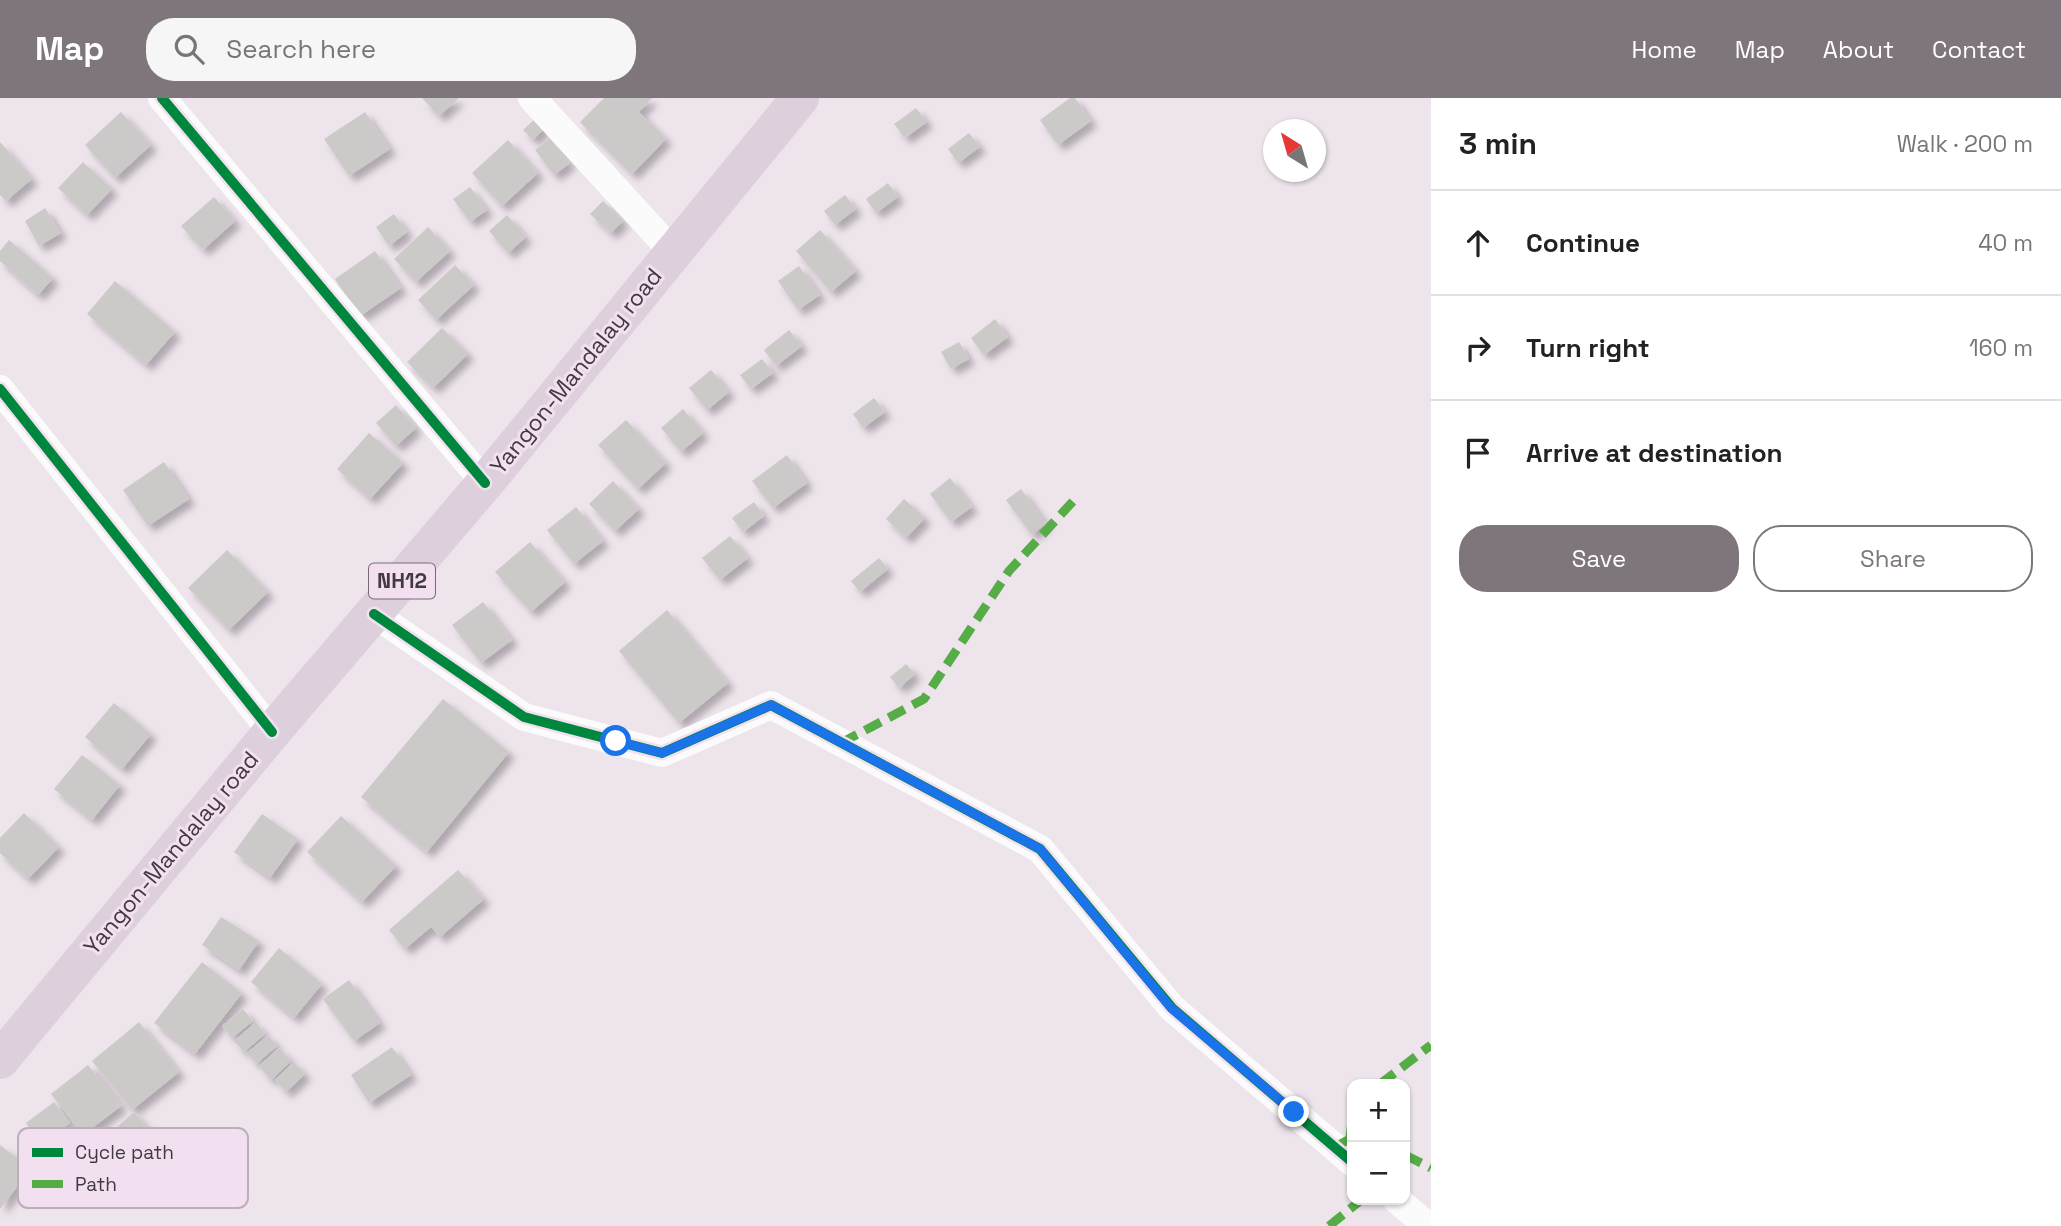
<!DOCTYPE html>
<html lang="en">
<head>
<meta charset="utf-8">
<style>
  body { margin:0; font-family:"Space Grotesk",sans-serif; background:#f6f6f6; color:#222 }
  .controls { position:absolute; right:21px; bottom:21px; display:grid; overflow:hidden; border-radius:14px; box-shadow:0 2px 5px #0004 }
  .controls button { width:63px; height:63px; display:grid; place-items:center; padding:0; border:0; border-bottom:2px solid #e0e0e0; background:#fff; color:#222; font:35px sans-serif }
  .compass { position:absolute; left:1263px; top:21px; width:63px; height:63px; border-radius:50%; background:#fff; box-shadow:0 2px 5px #0004; rotate:323deg }
  .stop { position:absolute; width:21px; height:21px; margin:-16px; border:5px solid #1a73e8; border-radius:50%; background:#fff }
  .stop.end { background:#1a73e8; border-color:#fff; box-shadow:0 2px 7px #0008 }
  .list { margin:0; padding:0; list-style:none }
  h2 { display:flex; justify-content:space-between; align-items:center; height:91px; margin:0; padding:0 28px; font-size:30px }
  h2 small { font-size:23px; font-weight:400; color:#767676 }
  .list li { display:grid; grid-template-columns:46px 1fr auto; gap:21px; align-items:center; box-sizing:border-box; height:105px; padding:0 28px; border-top:2px solid #e0e0e0 }
  .list b { display:block; font-size:26px; white-space:nowrap }
  .list em { font-size:23px; font-style:normal; color:#767676 }
  .actions { display:flex; gap:14px; padding:21px 28px }
  .actions a { flex:1; padding:16px 0; border:2px solid #7e767c; border-radius:28px; text-align:center; font-size:24px; color:#7e767c }
  .actions .main { background:#7e767c; color:#fff }
  .icon { flex:none; width:38px; height:38px; fill:none; stroke:currentColor; stroke-width:2; stroke-linecap:round; stroke-linejoin:round }
  .map { position:relative; flex:none; width:1431px; height:1128px; overflow:hidden }
  header { display:flex; align-items:center; gap:42px; box-sizing:border-box; height:98px; padding:0 35px; background:#7e767c; color:#fff }
  header strong { font-size:33px }
  nav { display:flex; gap:38px; margin-inline-start:auto; font-size:24px }
  .search { width:490px; height:63px; background:#f6f6f6; display:flex; align-items:center; gap:18px; box-sizing:border-box; padding:0 24px; border-radius:28px; color:#767676; font-size:26px }
  main { display:flex }
  aside { flex:1; background:#fff }
  .map>svg:first-child { display:block }
</style>
</head>
<body>
<header>
<strong>Map</strong>
<div class="search"><svg class="icon" aria-label="search" viewBox="0 0 24 24"><circle cx="10" cy="10" r="6"/><path d="M15 15l6 6"/></svg>Search here</div>
<nav><a>Home</a><a>Map</a><a>About</a><a>Contact</a></nav>
</header>
<main>
<div class="map">
<svg width="1431" height="1128" viewBox="0 0 1431 1128">
  <defs>
    <filter id="shadow"><feDropShadow dx="6" dy="6" stdDeviation="3.5" flood-color="#0004"/></filter>
  </defs>
  <rect width="100%" height="100%" fill="#eee4ec"/>
  <path fill="#ccc9c9" filter="url(#shadow)" d="M422 0H459L439 18Z
    M604 0H652L639 14 666 41 632 76 580 24Z
    M1070 0H1075L1091 23 1058 47 1040 22Z
    M916 10 927 24 905 40 894 26Z
    M121 14 151 47 115 80 85 47Z
    M365 14 390 51 349 78 324 41Z
    M536 20 545 30 533 42 523 32Z
    M969 35 980 49 958 65 948 51Z
    M550 40 570 65 554 77 535 52Z
    M508 42 538 75 502 108 472 75Z
    M0 44 32 81 6 103 0 97Z
    M83 64 112 91 87 117 58 90Z
    M888 85 898 99 876 115 866 101Z
    M470 89 487 112 470 124 453 101Z
    M845 97 856 111 835 127 824 113Z
    M214 99 235 123 203 152 181 128Z
    M603 103 623 123 611 135 590 116Z
    M45 110 61 135 39 148 25 123Z
    M394 116 407 134 389 148 376 129Z
    M507 117 526 139 508 155 489 133Z
    M428 129 450 153 416 184 394 161Z
    M820 132 856 173 831 194 796 153Z
    M9 142 53 180 38 197 0 163V153Z
    M375 153 401 190 360 218 335 181Z
    M455 167 474 187 436 222 418 202Z
    M799 168 820 197 798 212 778 183Z
    M115 183 175 234 146 267 87 216Z
    M995 221 1008 239 984 257 971 240Z
    M442 230 468 256 433 290 407 264Z
    M789 232 802 248 776 268 764 252Z
    M959 244 969 261 951 271 941 254Z
    M762 261 773 275 751 291 740 277Z
    M711 272 729 294 707 312 689 290Z
    M874 300 885 314 863 330 853 316Z
    M396 307 416 330 396 348 376 325Z
    M683 311 703 335 681 354 661 330Z
    M626 322 666 365 638 391 598 347Z
    M369 335 403 365 370 401 337 371Z
    M787 357 807 385 773 410 752 383Z
    M164 364 189 401 148 428 123 392Z
    M950 380 972 409 951 424 930 396Z
    M613 383 639 411 615 433 589 406Z
    M1021 391 1046 425 1032 437 1006 402Z
    M904 401 925 420 906 440 886 421Z
    M754 404 764 418 743 434 732 420Z
    M576 409 603 443 574 466 547 432Z
    M730 438 748 460 720 482 702 460Z
    M530 444 565 484 531 514 495 474Z
    M227 452 268 494 229 532 188 490Z
    M879 460 888 471 860 494 851 483Z
    M483 504 512 542 481 565 452 527Z
    M667 512 728 585 679 625 619 553Z
    M906 566 915 576 899 590 890 579Z
    M443 601 509 654 427 754 361 699Z
    M114 605 151 636 122 671 85 639Z
    M82 657 120 687 92 722 54 691Z
    M24 715 59 749 28 781 0 755V740Z
    M262 716 298 741 270 780 234 754Z
    M341 718 396 768 362 804 307 754Z
    M458 772 484 801 440 839 431 829 405 851 389 832Z
    M221 819 259 843 239 872 202 847Z
    M279 850 322 886 294 920 251 884Z
    M202 864 242 895 195 956 154 925Z
    M349 882 380 925 354 943 323 901Z
    M243 911 253 923 232 940 222 928Z
    M139 924 179 974 132 1012 92 963Z
    M256 924 265 936 244 954 234 943Z
    M268 937 277 948 256 966 247 955Z
    M392 949 411 977 369 1005 351 977Z
    M279 950 291 963 271 982 259 968Z
    M294 964 305 976 286 994 275 982Z
    M88 967 121 1008 83 1037 51 996Z
    M54 1004 70 1025 41 1047 26 1025Z
    M134 1014 157 1041 126 1068 102 1042Z
    M0 1047 31 1071 0 1111Z"/>
  <g fill="none" stroke-linecap="round" stroke-linejoin="round">
    <path stroke="#fcfbfc" stroke-width="28" d="M162 0 485 385
      M532 0 673 154
      M0 291 272 634
      M374 516 524 619 662 655 771 607 1040 751 1172 910 1352 1064
      M1397 1102 1428 1128"/>
    <path stroke="#ddd0dc" stroke-width="38" d="M0 962 272 634 485 385 800 0"/>
    <path stroke="#56ac46" stroke-width="9" stroke-dasharray="18 9" stroke-linecap="butt" d="M841 645 924 601 1009 473 1076 400
      M1380 986 1431 947
      M1350 1040 1352 1023
      M1335 1049 1352 1040
      M1405 1057 1431 1070
      M1329 1128 1361 1102"/>
    <defs>
      <path id="cycleway" d="M162 0 485 385
        M0 291 272 634
        M374 516 524 619 662 655 771 607 1040 751 1172 910 1352 1064"/>
    </defs>
    <use href="#cycleway" stroke="#f2e0f0" stroke-width="15"/>
    <use href="#cycleway" stroke="#00873e" stroke-width="10"/>
  </g>
  <g fill="none" stroke-linecap="round" stroke-linejoin="round">
    <path stroke="#1a73e8" stroke-width="9" d="M616 643 662 655 771 607 1040 751 1171 910 1294 1014"/>
  </g>
  <g text-anchor="middle" stroke-width="6" stroke-linejoin="round" paint-order="stroke">
    <rect fill="#f2e0f0" stroke="#766c75" stroke-width="2" x="369" y="465.5" width="66" height="35" rx="5"/>
    <g font-size="21" font-weight="bold" fill="#413a40">
      <text x="402" y="490">NH12</text>
    </g>
    <g font-size="23" fill="#413a40" stroke="#f2e0f0">
      <text transform="translate(576 273) rotate(-51)" y="8">Yangon-Mandalay road</text>
      <text transform="translate(171 755) rotate(-50)" y="8">Yangon-Mandalay road</text>
    </g>
  </g>
  <rect x="18" y="1030" width="230" height="80" rx="10" fill="#f2e0f0" stroke="#bdaebb" stroke-width="2"/>
  <rect x="32" y="1050" width="31" height="9" fill="#00873e"/>
  <rect x="32" y="1082" width="31" height="8" fill="#56ac46"/>
  <g font-size="19" fill="#413a40">
    <text x="75" y="1061">Cycle path</text>
    <text x="75" y="1093">Path</text>
  </g>
</svg>
<div class="controls">
<button>+</button>
<button>−</button>
</div>
<svg class="compass" viewBox="-18 -18 36 36"><path d="M0-13l5 13h-10z" fill="#e53935"/><path d="M0 13l5-13h-10z" fill="#767676"/></svg>
<div class="stop" style="left:616px;top:643px"></div>
<div class="stop end" style="left:1294px;top:1014px"></div>
</div>
<aside>
<h2>3 min<small>Walk · 200 m</small></h2>
<ul class="list">
<li><svg class="icon" aria-label="ahead" viewBox="0 0 24 24"><path d="M12 20V5M6 11l6-6 6 6"/></svg><div><b>Continue</b></div><em>40 m</em></li>
<li><svg class="icon" aria-label="right" viewBox="0 0 24 24"><path d="M7 20v-9h11M14 6l5 5-5 5"/></svg><div><b>Turn right</b></div><em>160 m</em></li>
<li><svg class="icon" aria-label="arrive" viewBox="0 0 24 24"><path d="M6 21V4h12l-3 4 3 4H6"/></svg><div><b>Arrive at destination</b></div></li>
</ul>
<div class="actions"><a class="main">Save</a><a>Share</a></div>
</aside>
</main>
</body>
</html>
